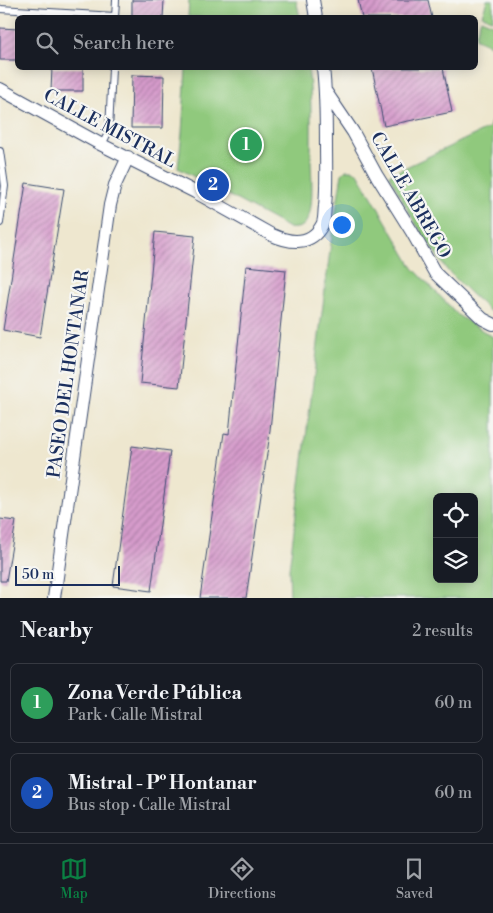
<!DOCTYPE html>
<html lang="en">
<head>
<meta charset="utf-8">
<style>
  body { margin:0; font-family:"Libre Bodoni",serif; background:#20242c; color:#f1f3f6 }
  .controls { position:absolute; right:15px; bottom:15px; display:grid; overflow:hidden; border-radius:8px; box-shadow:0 2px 12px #0003 }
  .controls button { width:45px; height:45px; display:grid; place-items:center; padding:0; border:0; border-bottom:1px solid #363941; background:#171b24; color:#f1f3f6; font:25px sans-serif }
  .scale { position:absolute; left:15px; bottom:12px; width:105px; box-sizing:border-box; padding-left:5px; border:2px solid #1b2f5e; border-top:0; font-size:14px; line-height:18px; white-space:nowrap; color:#1b2f5e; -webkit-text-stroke:4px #f6f6f2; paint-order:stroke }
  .you { position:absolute; left:341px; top:224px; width:18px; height:18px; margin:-12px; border:4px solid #fff; border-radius:50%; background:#1a73e8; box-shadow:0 0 0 8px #1a73e833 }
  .badge { display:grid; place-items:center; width:32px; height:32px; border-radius:50%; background:#0b8043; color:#fff; font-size:16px; font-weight:700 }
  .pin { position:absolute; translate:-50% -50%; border:2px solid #fff; box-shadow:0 1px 5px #0006 }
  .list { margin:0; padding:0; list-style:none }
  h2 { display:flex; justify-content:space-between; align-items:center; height:65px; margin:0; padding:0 20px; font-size:21px }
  h2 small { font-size:16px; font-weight:400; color:#9ea1a6 }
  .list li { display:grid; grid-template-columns:32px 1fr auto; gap:15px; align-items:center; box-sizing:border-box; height:80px; margin:0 10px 10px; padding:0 10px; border:1px solid #363941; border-radius:8px }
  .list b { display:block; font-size:19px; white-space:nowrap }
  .list p { margin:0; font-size:16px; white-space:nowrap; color:#9ea1a6 }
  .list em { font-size:16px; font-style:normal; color:#9ea1a6 }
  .icon { flex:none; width:28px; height:28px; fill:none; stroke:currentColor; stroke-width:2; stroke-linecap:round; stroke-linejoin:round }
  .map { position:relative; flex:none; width:493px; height:598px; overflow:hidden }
  .search { position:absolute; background:#171b24; box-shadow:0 2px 12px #0003; left:15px; right:15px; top:15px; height:55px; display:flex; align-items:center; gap:12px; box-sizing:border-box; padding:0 18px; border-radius:8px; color:#9ea1a6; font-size:19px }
  .sheet { height:245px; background:#171b24 }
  nav { display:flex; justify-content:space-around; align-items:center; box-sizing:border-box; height:70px; border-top:1px solid #363941; background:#171b24; font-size:14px; color:#9ea1a6 }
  nav a { display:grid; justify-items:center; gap:2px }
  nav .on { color:#0b8043 }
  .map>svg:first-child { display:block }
</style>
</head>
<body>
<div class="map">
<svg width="493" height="598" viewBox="0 0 493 598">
  <defs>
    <pattern id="building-hatch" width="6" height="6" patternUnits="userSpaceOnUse" patternTransform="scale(1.25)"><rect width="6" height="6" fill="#d69bcb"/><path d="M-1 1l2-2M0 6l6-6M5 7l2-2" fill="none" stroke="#ad7fa8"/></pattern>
  </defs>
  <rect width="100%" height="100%" fill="#f6f6f2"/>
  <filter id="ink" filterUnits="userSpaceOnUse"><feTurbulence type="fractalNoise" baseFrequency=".02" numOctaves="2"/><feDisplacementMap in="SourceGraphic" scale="10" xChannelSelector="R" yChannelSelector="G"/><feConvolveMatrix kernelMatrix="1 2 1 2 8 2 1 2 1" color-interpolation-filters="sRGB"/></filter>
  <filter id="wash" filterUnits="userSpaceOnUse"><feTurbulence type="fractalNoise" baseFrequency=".0096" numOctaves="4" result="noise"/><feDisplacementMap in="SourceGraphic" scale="20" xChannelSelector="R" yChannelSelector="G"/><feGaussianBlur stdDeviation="1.12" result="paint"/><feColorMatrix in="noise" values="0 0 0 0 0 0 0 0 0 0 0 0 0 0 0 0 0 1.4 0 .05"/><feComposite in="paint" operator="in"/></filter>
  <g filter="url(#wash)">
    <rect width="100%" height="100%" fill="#eee7cf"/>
    <path fill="#90c97d" stroke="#567c6e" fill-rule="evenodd" d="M189 0H296L300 17H188Z
      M487 0H493V20L482 15Z
      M481 19 493 24V46L476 39V34Z
      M186 68H308C312 97 311 127 311 157 311 173 315 209 306 222 303 228 295 229 289 228L178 168 182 133Z
      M493 116V314L469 292 447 270 414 221 389 175 489 128Z
      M346 170H351L358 173 413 268 459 316 493 337V598H290L289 569 332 235 342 174ZM437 497H474V579H437Z"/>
    <g id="blocks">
      <path fill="url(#building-hatch)" d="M132 0H164L163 18H132Z
        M358 0H428L432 18H362Z
        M0 28 18 29V60H0Z
        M52 68H83V91H51Z
        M372 68H443L452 112 384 126Z
        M132 75 164 76 163 128H131Z
        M26 183 64 189 40 337 3 330Z
        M155 232 195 236 179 387 140 383Z
        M246 266 286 270 269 440 246 598H200L224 433 229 434Z
        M132 446 170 451 151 591 113 586Z
        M0 519 16 521 6 581H0Z"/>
    </g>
  </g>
  <g filter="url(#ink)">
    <use href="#blocks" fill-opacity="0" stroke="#3b4b6f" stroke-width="1"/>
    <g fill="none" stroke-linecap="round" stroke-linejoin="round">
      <defs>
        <path id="lane" d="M0 9 115 16
          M115 18 116 0
          M102 145 109 131 112 68
          M0 151 5 186 0 223"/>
        <path id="street" d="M313 0 316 18
          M0 89 102 145 195 192 272 235C290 243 311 246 322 225 325 220 324 212 325 206 327 186 326 165 326 145 326 119 326 93 323 68
          M326 92 353 132 377 176 412 232 435 273 483 319 493 324
          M54 598 110 205 115 185 128 157"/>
      </defs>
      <use href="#lane" stroke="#3b4b6f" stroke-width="8"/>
      <use href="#street" stroke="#3b4b6f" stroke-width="14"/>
      <use href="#lane" stroke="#fff" stroke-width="6"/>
      <use href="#street" stroke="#fff" stroke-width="12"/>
    </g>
  </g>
  <g text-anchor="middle" stroke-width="4.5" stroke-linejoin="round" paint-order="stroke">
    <g font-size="18" fill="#1b2f5e" stroke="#f6f6f2">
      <text transform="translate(110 128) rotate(28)" y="6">CALLE MISTRAL</text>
      <text transform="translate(411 195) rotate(60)" y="6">CALLE ABREGO</text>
      <text transform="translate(68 374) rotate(-82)" y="6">PASEO DEL HONTANAR</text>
    </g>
  </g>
</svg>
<div class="controls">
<button><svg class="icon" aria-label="locate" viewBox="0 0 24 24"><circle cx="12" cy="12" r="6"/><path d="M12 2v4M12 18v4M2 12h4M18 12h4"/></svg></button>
<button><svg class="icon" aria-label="layers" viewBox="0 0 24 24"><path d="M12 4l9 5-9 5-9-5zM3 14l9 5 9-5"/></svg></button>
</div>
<div class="scale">50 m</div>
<div class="you"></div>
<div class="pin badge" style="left:246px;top:145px;background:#2e9e5b">1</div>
<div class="pin badge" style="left:213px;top:185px;background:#1a4fb4">2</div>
<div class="search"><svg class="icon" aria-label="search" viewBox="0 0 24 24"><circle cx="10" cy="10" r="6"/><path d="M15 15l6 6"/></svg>Search here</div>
</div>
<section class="sheet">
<h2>Nearby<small>2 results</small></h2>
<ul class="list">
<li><span class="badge" style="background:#2e9e5b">1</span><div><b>Zona Verde Pública</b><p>Park · Calle Mistral</p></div><em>60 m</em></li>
<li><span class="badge" style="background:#1a4fb4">2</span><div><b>Mistral - Pº Hontanar</b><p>Bus stop · Calle Mistral</p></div><em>60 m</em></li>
</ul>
</section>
<nav>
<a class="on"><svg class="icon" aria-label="map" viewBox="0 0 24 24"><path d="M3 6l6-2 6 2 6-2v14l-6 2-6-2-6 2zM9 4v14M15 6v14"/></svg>Map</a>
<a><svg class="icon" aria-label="directions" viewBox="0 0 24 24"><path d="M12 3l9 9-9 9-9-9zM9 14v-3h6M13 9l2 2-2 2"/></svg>Directions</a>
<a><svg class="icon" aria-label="saved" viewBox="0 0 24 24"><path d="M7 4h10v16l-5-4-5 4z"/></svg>Saved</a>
</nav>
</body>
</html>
